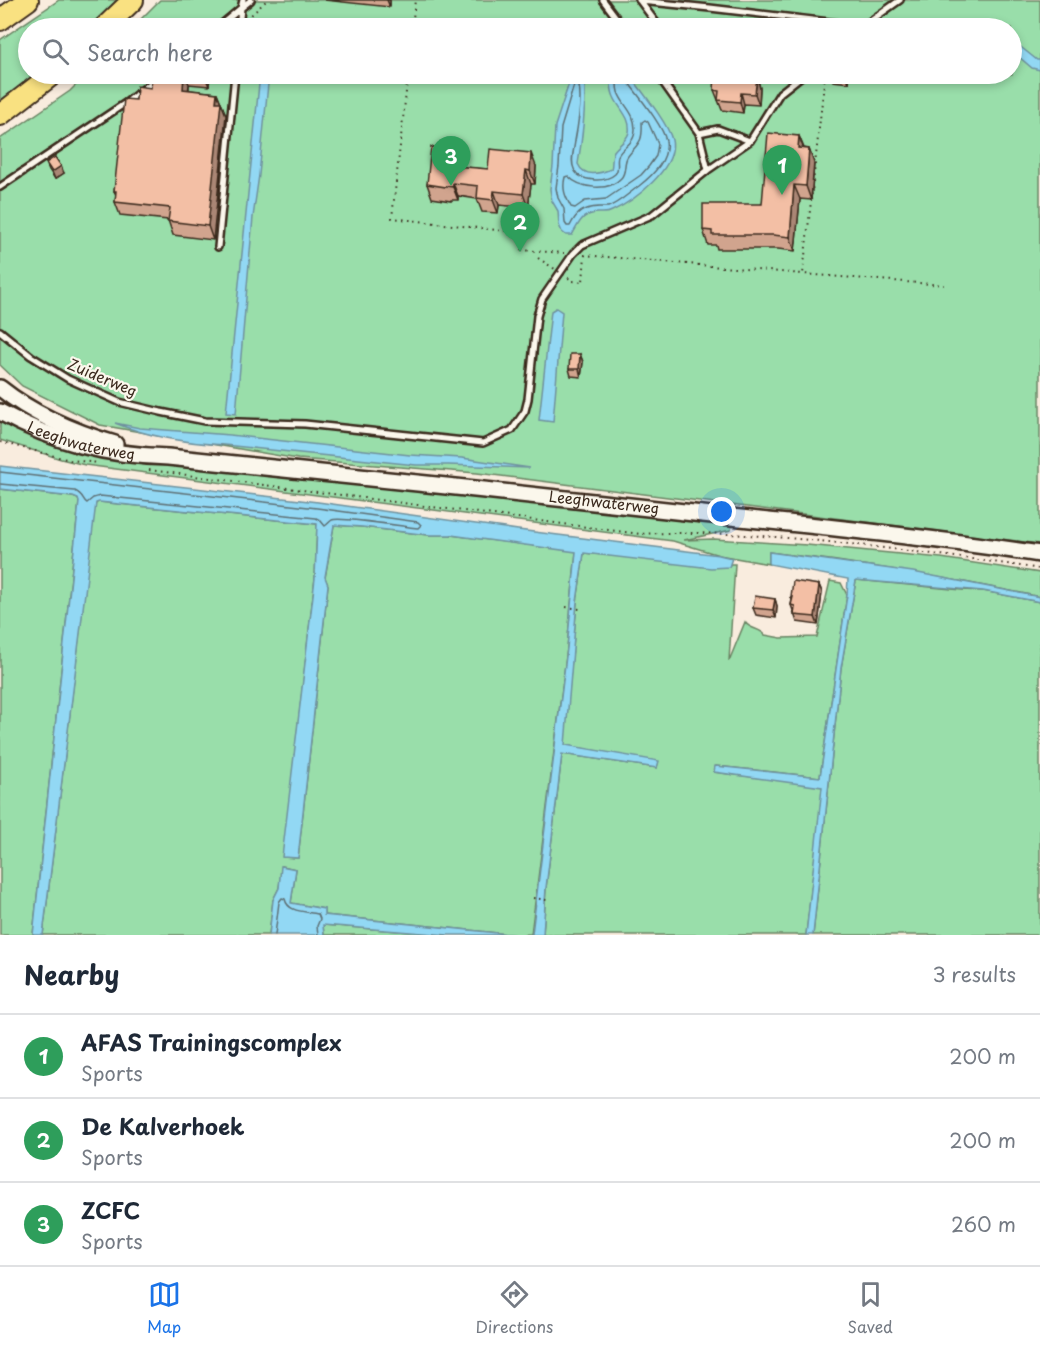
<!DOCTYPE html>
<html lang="en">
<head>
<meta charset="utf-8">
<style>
  body { margin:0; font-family:"Playpen Sans",sans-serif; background:#f6f6f7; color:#1f2937 }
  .you { position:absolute; left:722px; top:512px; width:21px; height:21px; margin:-15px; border:4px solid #fff; border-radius:50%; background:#1a73e8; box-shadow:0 0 0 9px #1a73e833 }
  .badge { display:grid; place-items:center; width:39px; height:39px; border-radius:50%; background:#1a73e8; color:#fff; font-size:20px; font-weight:700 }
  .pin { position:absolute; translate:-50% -50px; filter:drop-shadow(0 2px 3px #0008) }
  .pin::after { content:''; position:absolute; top:32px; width:21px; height:18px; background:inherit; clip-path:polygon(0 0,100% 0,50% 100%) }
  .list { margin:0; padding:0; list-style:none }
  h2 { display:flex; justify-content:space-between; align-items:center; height:78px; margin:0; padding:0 24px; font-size:26px }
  h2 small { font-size:20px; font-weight:400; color:#747a83 }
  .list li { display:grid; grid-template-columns:39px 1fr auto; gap:18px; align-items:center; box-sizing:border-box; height:84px; padding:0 24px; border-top:2px solid #e0e1e3 }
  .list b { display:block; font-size:22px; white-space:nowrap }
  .list p { margin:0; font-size:20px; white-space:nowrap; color:#747a83 }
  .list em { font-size:20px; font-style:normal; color:#747a83 }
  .icon { flex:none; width:33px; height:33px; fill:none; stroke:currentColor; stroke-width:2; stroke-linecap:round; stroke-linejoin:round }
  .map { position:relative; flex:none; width:1040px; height:935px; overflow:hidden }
  .search { position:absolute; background:#fff; box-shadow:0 3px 9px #0003; left:18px; right:18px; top:18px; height:66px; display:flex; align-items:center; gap:15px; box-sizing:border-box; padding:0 21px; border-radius:33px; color:#747a83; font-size:22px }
  .sheet { height:330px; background:#fff }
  nav { display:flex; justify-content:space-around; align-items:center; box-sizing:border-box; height:84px; border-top:2px solid #e0e1e3; background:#fff; font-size:16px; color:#747a83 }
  nav a { display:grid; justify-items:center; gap:3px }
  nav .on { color:#1a73e8 }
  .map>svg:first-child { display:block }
</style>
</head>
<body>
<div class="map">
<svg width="1040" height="935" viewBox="0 0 1040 935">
  <rect width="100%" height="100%" fill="#f9ecde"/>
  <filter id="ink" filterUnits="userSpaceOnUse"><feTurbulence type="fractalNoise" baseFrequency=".0167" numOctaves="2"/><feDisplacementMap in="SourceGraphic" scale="12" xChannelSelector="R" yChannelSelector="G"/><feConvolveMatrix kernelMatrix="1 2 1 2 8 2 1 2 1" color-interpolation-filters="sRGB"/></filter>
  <g filter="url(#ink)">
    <path fill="#99deaa" stroke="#6a8464" stroke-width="1.5" d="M59 0H124L96 28H28V74H46L0 108V40Z
      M160 0H1040V544L477 473 298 459 100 425 22 386 0 365V139L70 91 87 74H1012V28H132Z
      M0 417 59 443 732 524 731 530 684 540 714 539 807 545 941 558 1040 573V597C950 578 860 563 769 552V564L719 555 673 541 85 465 61 459 0 440Z
      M0 489 73 497 78 499 79 502 33 935H0Z
      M99 502 317 524 315 578 283 857 298 858 328 585 325 578 334 525 362 527 429 535H451L576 551 567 648 531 934 518 935 324 915V909L291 903 296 869 282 866 279 888 273 900 269 935H43L95 506 96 503Z
      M584 553 729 567 730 564H735L729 661 745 622C750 630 760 628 765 635L781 638 817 637 830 581 841 583 847 595 820 777 716 766 714 772 823 786 806 935H543L546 888 562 754 657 768 658 762 564 745 577 602Z
      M856 580 962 590 983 591 1040 602V935H813L841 668Z
      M323 925 448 935H324Z"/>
    <path fill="#92d8f4" stroke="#6f929e" stroke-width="1.5" d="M1012 40 1037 60H1040V70L1032 68 1012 51Z
      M260 74H269L259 175 253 217 236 414 226 413Z
      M572 74H585C586 104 583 134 578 164 584 178 599 174 611 169 613 163 611 156 614 151 619 144 627 141 629 132 631 117 619 109 614 97 610 89 612 81 609 74H629C640 89 668 123 672 140 678 168 634 201 612 211 607 214 604 213 598 213 581 214 580 222 572 235H566L562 232 559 225 558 211 552 201 550 189 553 166 555 126Z
      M556 308 562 312 553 422 539 420 551 311Z
      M115 423 140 428 230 435 410 455 462 458 530 468 448 465H416L224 445C187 443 149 437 115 423Z
      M0 466 318 502 518 530 719 555 732 558 729 567 711 568 584 553 577 602 565 745 659 761 657 768 562 754 546 888 543 935H530L532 934 567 648 576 552 451 535H429L362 527 334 525 325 577 328 585 298 858 282 857 315 578 317 524 99 502 96 503 43 935H33L79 502 78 499 73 497 0 489Z
      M769 552 913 572 1040 597V602L983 591 856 580 841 668 813 935H806L822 787 714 772 715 766 820 777 847 595 848 579 769 564Z
      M281 866 296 869 291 903 324 909V915L518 935H448L323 925 324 935H269L273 900 279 888Z"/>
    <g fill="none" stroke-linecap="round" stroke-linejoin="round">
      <path stroke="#5e7074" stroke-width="1.5" d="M616 74C618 80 616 86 618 92 623 106 635 112 635 129 635 145 622 146 618 156 616 162 620 169 615 174 605 183 579 182 574 169 570 161 574 150 575 141 578 125 582 101 579 86L574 85 561 128 559 166 556 188 558 198 564 209 565 223 567 226H570C577 212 583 208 599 207 601 207 606 207 608 207 619 203 629 193 639 186 652 176 669 159 666 141 663 125 636 93 626 79L625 74
        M645 120 648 122 658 144 656 156 649 166 641 175 606 199 585 201 575 208 571 207C565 196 562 189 565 177L568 176C580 189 609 192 621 178 627 172 623 162 628 156 639 142 643 143 642 122Z
        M0 472 317 508 418 522 421 525 418 528C405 527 339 516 332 520 329 522 328 524 325 526L320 520 316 518 100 496 93 498 87 503C82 500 84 495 75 491L0 484
        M275 935 279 902 282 898 285 899C288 913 306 911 318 914L320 919 317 926 318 935"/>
      <defs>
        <path id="lane" d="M603 0 624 28
          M639 0 640 1 710 8 863 26
          M640 1 660 28
          M862 27 900 0
          M217 28 241 8 243 0
          M239 28 241 8 251 0
          M657 74 699 133 708 170
          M699 133 718 129 750 141
          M0 187 127 102 162 74
          M218 247 235 74
          M0 331 31 356 68 379 119 402 161 412 205 421 305 424 483 443 512 430 525 411 528 399 537 316 542 299 573 254 582 245 652 215 708 170 750 141 780 93 804 74"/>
        <g id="secondary">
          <path d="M0 388C34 415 74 432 115 444"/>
          <path id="s1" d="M0 412C54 442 106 455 168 457 352 476 537 495 721 516 828 527 934 538 1040 554"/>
        </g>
        <path id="highway" d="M0 20 28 0
          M104 28 133 0
          M0 115 53 74"/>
      </defs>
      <use href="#lane" stroke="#3b2a1e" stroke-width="10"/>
      <use href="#secondary" stroke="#3b2a1e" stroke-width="20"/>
      <use href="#highway" stroke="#3b2a1e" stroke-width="24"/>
      <path stroke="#3b2a1e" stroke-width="2" stroke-dasharray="1.5 4.5" stroke-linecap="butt" d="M247 19 267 0
        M412 28 415 0
        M408 74 392 218 523 233 521 250 564 253
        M825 74 803 274 944 285
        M584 255 803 274
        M573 281 583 282 585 255
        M0 442 70 460 99 463
        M149 470 640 534C716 530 793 538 868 546 925 553 983 560 1040 569
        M566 607 580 609
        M533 898 547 900"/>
      <use href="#lane" stroke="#fbf7ec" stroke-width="5"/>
      <use href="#secondary" stroke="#fbf7ec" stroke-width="15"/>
      <use href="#highway" stroke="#f9e181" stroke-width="20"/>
      <path stroke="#3b2a1e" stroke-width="2" stroke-dasharray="1.5 4.5" stroke-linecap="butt" d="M538 258 573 281"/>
    </g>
    <path fill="#d1a48e" stroke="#3b2a1e" stroke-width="1.5" d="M324 0H390V7Z
      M171 74H223V76L209 74V86L189 84V90L217 93 226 115 213 240 173 235 168 220 120 215 115 202 116 195 114 191 136 100 151 88 171 78Z
      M830 74H850L849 83 833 81Z
      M746 76 757 77 760 88 759 105 744 104 743 113 722 110 714 90Z
      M799 136 804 148 809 149 814 163 811 200 800 199 795 251 778 249H717L716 245H708L703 230 762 204Z
      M46 163 64 173 55 179 49 170Z
      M461 163V167L488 169 536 166 535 184H531L528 208 499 205 498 213 482 212 477 199 458 196V200H451V201L432 198 427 184Z
      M580 354 583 362 581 377 571 376 569 369Z
      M819 585 822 592 818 625 797 622 791 605 792 600 791 597Z
      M775 599 777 606 776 618 756 615 753 608Z"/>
    <path fill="#aa8674" stroke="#3b2a1e" stroke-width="1.5" d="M387 0H390V7Z
      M184 74H185L189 84 187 102 183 89Z
      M204 74H209L210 76 209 86Z
      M846 74H850L849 83 846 75Z
      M757 77 760 88 759 105 755 94Z
      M217 93 226 115 213 240 208 226Z
      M741 93 744 104 743 113 740 102Z
      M799 136 804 150 798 148Z
      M809 149 814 163 811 200 806 186Z
      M456 150 461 163 460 180 455 166Z
      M531 153 536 166 535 184 530 171Z
      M61 166 64 173 55 179 52 172Z
      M526 170 531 184 528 208 523 194Z
      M453 183 458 196V200L453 187Z
      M794 185 800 199 795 251 790 237Z
      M494 191 499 205 498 213 493 200Z
      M580 354 583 362 581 377 579 369Z
      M819 585 822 592 818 625 815 617Z
      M775 599 777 606 776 618 773 610Z"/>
    <path fill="#f3bfa5" stroke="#3b2a1e" stroke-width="1.5" d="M171 74H184L183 89 217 93 216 102H221L208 226 168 221 170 208 115 202 116 191H114L124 99 136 100 137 86 151 88 152 76 171 78Z
      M715 74H745V76L757 77 755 94 741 93 740 102 718 100 719 91 714 90Z
      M830 74H846V75Z
      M768 133 799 136 798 148 809 149 806 186 794 185 790 237 773 235H712V231L703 230V204H762Z
      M431 147 438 148V147L456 150 455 166 488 169 490 149 531 153 530 171 526 170 523 194 494 191 493 200 477 198 478 186 453 183V187L446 186V187L427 184Z
      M55 157 61 166 52 172 46 163Z
      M570 354H580L579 369H569Z
      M793 581 819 585 815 617 794 615 795 606 791 605 793 597H791Z
      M755 596 775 599 773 610 753 608Z"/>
  </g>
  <g text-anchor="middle" stroke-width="4.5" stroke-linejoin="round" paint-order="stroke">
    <g font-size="15" fill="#3b2a1e" stroke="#fbf7ec">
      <text transform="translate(102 378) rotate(23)" y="5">Zuiderweg</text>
      <text dy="5" stroke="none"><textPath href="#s1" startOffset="87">Leeghwaterweg</textPath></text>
      <text dy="5" stroke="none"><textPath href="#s1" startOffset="614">Leeghwaterweg</textPath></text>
    </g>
  </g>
</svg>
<div class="you"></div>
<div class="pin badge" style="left:782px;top:195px;background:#2e9e5b">1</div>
<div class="pin badge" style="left:520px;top:252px;background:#2e9e5b">2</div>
<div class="pin badge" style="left:451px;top:186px;background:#2e9e5b">3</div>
<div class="search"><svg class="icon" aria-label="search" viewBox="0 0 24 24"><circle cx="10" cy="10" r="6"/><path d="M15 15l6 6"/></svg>Search here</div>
</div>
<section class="sheet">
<h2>Nearby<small>3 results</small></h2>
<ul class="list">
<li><span class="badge" style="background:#2e9e5b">1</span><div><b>AFAS Trainingscomplex</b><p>Sports</p></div><em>200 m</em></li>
<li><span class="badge" style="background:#2e9e5b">2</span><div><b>De Kalverhoek</b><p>Sports</p></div><em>200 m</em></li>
<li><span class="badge" style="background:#2e9e5b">3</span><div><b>ZCFC</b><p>Sports</p></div><em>260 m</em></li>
</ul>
</section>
<nav>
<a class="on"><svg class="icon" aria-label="map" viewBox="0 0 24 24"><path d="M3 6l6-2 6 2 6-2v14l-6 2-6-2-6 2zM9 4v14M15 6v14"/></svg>Map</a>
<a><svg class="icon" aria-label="directions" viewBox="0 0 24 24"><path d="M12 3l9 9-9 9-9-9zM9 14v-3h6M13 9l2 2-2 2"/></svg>Directions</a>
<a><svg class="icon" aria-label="saved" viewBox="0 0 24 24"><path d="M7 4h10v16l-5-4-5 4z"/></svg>Saved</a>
</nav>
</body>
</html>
